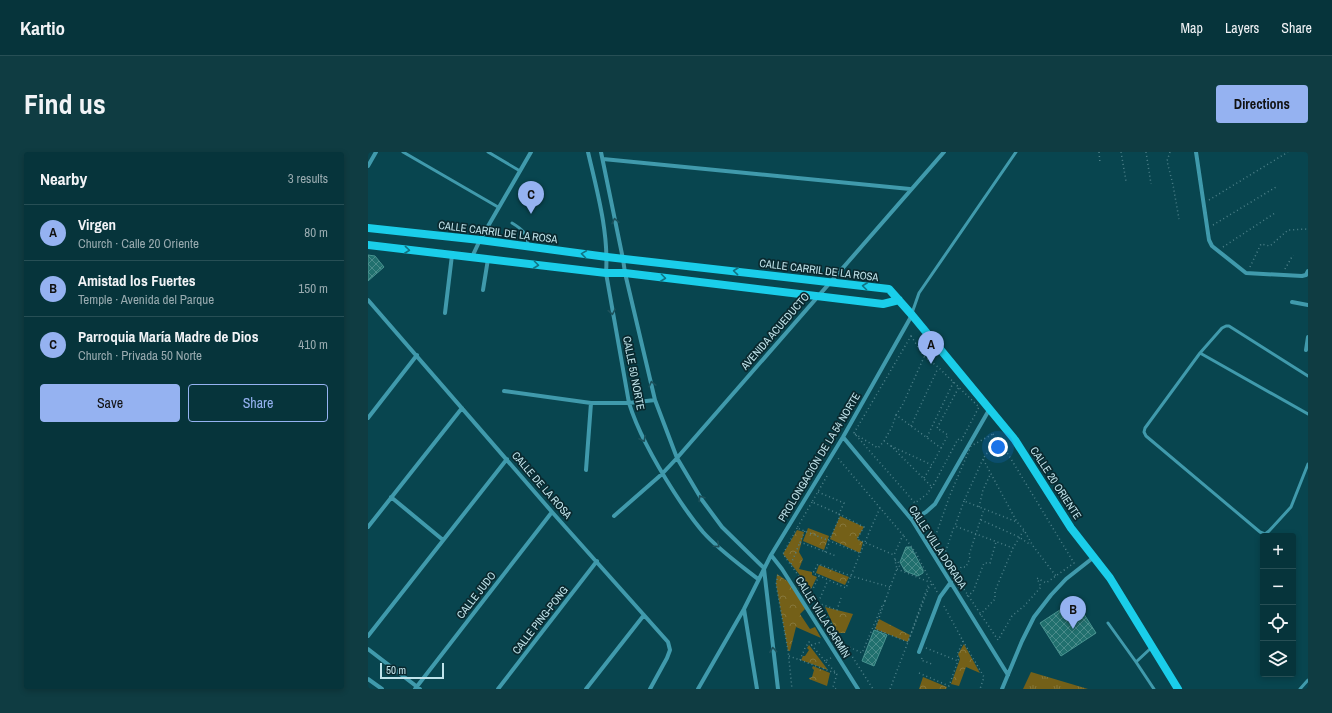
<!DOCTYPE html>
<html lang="en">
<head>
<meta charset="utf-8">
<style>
  body { margin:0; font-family:"Archivo Narrow",sans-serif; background:#0f3c42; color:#f1f3f6 }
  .controls { position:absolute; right:12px; bottom:12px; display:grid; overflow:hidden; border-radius:4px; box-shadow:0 2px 6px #0003 }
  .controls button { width:36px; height:36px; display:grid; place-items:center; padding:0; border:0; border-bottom:1px solid #274f55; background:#06343b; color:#f1f3f6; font:20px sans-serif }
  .scale { position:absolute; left:12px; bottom:10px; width:64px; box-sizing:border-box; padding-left:4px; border:2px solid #c0e3ea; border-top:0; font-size:11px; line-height:14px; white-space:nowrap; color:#c0e3ea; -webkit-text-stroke:3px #0a292f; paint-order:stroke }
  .you { position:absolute; left:630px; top:295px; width:14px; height:14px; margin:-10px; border:3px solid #fff; border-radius:50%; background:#1a73e8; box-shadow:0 0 0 6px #1a73e833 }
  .badge { display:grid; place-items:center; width:26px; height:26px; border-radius:50%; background:#95b2f1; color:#111; font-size:13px; font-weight:700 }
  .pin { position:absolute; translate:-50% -33px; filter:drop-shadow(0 1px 2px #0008) }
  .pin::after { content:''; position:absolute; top:21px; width:14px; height:12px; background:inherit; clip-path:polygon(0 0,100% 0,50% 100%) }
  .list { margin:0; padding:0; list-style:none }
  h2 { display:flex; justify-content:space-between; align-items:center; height:52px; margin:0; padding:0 16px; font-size:17px }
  h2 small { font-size:13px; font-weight:400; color:#98aaaf }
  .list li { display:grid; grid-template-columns:26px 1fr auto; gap:12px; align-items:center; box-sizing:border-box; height:56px; padding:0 16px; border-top:1px solid #274f55 }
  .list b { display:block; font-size:15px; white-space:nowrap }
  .list p { margin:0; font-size:13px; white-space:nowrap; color:#98aaaf }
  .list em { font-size:13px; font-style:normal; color:#98aaaf }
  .actions { display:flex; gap:8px; padding:12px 16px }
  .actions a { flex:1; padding:9px 0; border:1px solid #95b2f1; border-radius:4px; text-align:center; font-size:14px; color:#95b2f1 }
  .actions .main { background:#95b2f1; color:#111 }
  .icon { flex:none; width:22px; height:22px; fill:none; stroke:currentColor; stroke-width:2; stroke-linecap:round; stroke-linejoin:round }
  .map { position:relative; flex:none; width:940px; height:537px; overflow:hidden; border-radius:4px }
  header { display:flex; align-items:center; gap:24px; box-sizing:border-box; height:56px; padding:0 20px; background:#06343b; border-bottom:1px solid #274f55 }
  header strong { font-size:19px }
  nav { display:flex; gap:22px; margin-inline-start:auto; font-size:14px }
  .intro { display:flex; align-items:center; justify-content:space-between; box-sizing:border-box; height:96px; padding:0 24px }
  h1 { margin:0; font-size:28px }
  .button { padding:10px 18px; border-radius:4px; background:#95b2f1; color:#111; font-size:14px; font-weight:700 }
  main { display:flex; gap:24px; padding:0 24px }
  aside { flex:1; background:#06343b; border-radius:4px; box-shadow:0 2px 6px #0003 }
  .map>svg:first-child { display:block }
</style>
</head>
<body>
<header>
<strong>Kartio</strong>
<nav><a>Map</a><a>Layers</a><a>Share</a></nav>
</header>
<div class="intro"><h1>Find us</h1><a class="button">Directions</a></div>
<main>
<aside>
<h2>Nearby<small>3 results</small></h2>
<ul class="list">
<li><span class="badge">A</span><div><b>Virgen</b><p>Church · Calle 20 Oriente</p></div><em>80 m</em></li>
<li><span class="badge">B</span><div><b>Amistad los Fuertes</b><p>Temple · Avenida del Parque</p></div><em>150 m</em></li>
<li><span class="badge">C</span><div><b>Parroquia María Madre de Dios</b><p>Church · Privada 50 Norte</p></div><em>410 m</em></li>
</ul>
<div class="actions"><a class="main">Save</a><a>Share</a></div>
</aside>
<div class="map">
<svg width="940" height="537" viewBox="0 0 940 537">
  <defs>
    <pattern id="grass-tufts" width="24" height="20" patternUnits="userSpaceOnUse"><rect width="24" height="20" fill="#746018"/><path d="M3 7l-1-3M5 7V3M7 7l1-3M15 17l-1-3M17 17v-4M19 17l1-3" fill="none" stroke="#86773a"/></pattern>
    <pattern id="forest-crowns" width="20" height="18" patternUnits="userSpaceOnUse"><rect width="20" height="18" fill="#746018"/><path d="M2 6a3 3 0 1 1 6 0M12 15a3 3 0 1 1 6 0" fill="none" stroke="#86773a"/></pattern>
    <pattern id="building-cross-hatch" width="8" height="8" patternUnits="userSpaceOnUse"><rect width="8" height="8" fill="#21706e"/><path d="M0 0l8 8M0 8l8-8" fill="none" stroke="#4a8b8a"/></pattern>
  </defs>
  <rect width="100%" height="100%" fill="#08454f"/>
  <path fill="url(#grass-tufts)" d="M663 520 720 537H655Z"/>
  <path fill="url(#forest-crowns)" d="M472 364 496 375 489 387 495 390 492 401 462 387Z
    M440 376 461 384 456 398 435 389Z
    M429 378 436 380 431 400 435 407 431 417 444 420V423L449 425 443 437 415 402Z
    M451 413 481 425 477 433 448 421Z
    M409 422 428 435 437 457 432 462 442 477 447 475 453 486 428 475 422 499H420L408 432Z
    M457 455 485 462 477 481H469Z
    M511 467 542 483 540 490 507 477Z
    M596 492 612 521 598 515 591 534 583 532 592 507 590 502Z
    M441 493 460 518 433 508 435 504H437L441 498 439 496Z
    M445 514 462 521 459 534 441 527V526L444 525 446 518 444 516Z
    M555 525 579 535 578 537H551Z"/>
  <path fill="url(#building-cross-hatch)" stroke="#489390" d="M0 103 7 104 16 115 0 129Z
    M538 395H543L555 418V421L550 424 537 419 532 410Z
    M707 448 728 481 693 504 672 471Z
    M506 478 519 483 506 514 494 509Z"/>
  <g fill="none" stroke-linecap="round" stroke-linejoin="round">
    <path stroke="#4e818a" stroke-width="1.5" stroke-dasharray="1 3" stroke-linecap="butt" d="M731 0 732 11
      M753 0 758 29
      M778 0 783 32
      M802 0 799 9 805 33 811 67
      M841 48 920 0
      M845 73 908 35
      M855 95 907 61
      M882 115 893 92 902 94 920 78 940 77
      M917 117 925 103
      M543 184 556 204 570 215 611 255 593 289 590 287 566 332 559 342 547 351 486 281Z
      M528 263 535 252 556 205
      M543 274 570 216
      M487 282 510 296 516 289 523 294 564 335
      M625 282 640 302 706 411 678 431 669 426 673 435 656 454 644 464 630 488 565 391 582 343 603 294Z
      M559 285 586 229
      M516 289 524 275 528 263 573 296 564 313 523 294
      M633 293 618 302 615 307 649 370 656 378 665 394 688 424
      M573 296 580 283 569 276 591 235
      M615 307 596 349 649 370
      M459 324 444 350 471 362 472 364 462 387 460 388
      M556 326 564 313
      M450 340 476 351 471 362 496 375 489 387 526 403 535 383 469 305
      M596 349 587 374 645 396 656 378
      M444 350 429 376 492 401
      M611 355 615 338 622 323
      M512 356C500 382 489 409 478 436L445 421 450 412 483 424 522 435
      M613 368 651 385 663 393
      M429 376 415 402 443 441
      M437 379 432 390 468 404
      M457 400 462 389
      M575 407 586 375
      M527 408 530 409 532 417
      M423 412 432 390
      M529 417 561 430
      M410 423 408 432 420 498 424 537
      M451 424 443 441 450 451 460 428
      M587 426 590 424 593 415H598L602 406 601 403 616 357
      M565 432 569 440
      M599 444 605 440 616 411H622L628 390
      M517 449 507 477 540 490 561 431
      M517 449 529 417 526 404
      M450 451 505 537
      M450 451 469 458 473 446
      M576 454 595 489 589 503 591 506 581 534V537
      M612 463 627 447V439L645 396
      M595 489 616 525 612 537
      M443 493 453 490
      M558 496 590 509
      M478 497 481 495 494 501 514 454
      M421 504 467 521
      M463 506 457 509 469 522
      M554 506 553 508 564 512
      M432 508 437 496 441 490 457 509
      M551 521 581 534
      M468 537 465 535 469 522
      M522 537 561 435 564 432 548 401 535 383"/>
    <path stroke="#409aac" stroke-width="3" d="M35 0 130 55
      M120 0 152 19
      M144 71C154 77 160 82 160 94
      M544 161 551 141 648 0
      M832 201 854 176 858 174H861L940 224
      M940 262 832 201 777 276 776 280 778 284 892 380 897 382 901 379 923 355 940 312
      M740 471 768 510
      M783 496 768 510 786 537
      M932 537 940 528"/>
    <path stroke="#409aac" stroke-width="4" d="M220 0C229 39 241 81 238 121L261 251C271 283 288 312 306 340 315 354 324 367 335 380 351 398 371 412 390 427
      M233 0 255 107 257 121 287 248 309 306 334 348 354 375 396 416
      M828 0 841 88 844 94 878 121 934 124 938 123 940 119
      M235 7 542 37
      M0 14 8 0
      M104 105 112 88 163 0
      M115 138 120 107
      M0 148 184 360 300 490 302 498 299 506 282 537
      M924 150 940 153
      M77 161 84 103
      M938 198 940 185
      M136 239 223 251H261L287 248
      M0 266 49 203
      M475 285 544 368 640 523
      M218 318 223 251
      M23 345 75 388
      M246 364 294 322 309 306 576 0
      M544 368 558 360 567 352 621 258
      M0 375 94 256
      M403 403 414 417 490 537
      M396 417 410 537
      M376 457 389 537
      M0 484 139 307
      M0 497 52 537
      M551 500 572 445 583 430
      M0 527 14 537
      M47 537 184 360
      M130 537 229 409
      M218 537 276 463
      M330 537 376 457 403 403 475 285 544 163
      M634 537 654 489 666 465 683 443 698 427 726 405"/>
    <path stroke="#1aceea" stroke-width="8" d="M0 76 112 88 239 105 521 137 544 163 647 288 703 376 742 426 810 537
      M0 93 238 121H257L515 152 531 148"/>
  </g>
  <defs><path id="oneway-chevron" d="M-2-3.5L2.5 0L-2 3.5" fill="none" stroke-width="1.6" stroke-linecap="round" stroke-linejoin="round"/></defs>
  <g stroke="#1d515b">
    <use href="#oneway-chevron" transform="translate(247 69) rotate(-102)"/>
    <use href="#oneway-chevron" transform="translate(244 160) rotate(80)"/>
    <use href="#oneway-chevron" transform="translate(284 232) rotate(-104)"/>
    <use href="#oneway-chevron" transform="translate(275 287) rotate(63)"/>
    <use href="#oneway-chevron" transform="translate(333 346) rotate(-123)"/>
    <use href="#oneway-chevron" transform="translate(349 393) rotate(42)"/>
    <use href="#oneway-chevron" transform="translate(405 498) rotate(-96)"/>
  </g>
  <g stroke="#117383">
    <use href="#oneway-chevron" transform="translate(39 98) rotate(6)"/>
    <use href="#oneway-chevron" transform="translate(216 102) rotate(-172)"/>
    <use href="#oneway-chevron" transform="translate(168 113) rotate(7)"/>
    <use href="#oneway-chevron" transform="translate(368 119) rotate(-174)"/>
    <use href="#oneway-chevron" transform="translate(295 126) rotate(7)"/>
    <use href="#oneway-chevron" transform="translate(497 134) rotate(-173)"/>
  </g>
  <g text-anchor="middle" stroke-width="3.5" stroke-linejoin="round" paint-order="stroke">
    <g font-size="11" fill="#c0e3ea" stroke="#0a292f">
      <text transform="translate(130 80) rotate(7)" y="4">CALLE CARRIL DE LA ROSA</text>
      <text transform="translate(451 118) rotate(7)" y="4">CALLE CARRIL DE LA ROSA</text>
      <text transform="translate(407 179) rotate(-49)" y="4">AVENIDA ACUEDUCTO</text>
      <text transform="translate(266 221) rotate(79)" y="4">CALLE 50 NORTE</text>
      <text transform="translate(451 305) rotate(-59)" y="4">PROLONGACIÓN DE LA 54 NORTE</text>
      <text transform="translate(688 331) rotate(57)" y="4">CALLE 20 ORIENTE</text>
      <text transform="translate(174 333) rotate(49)" y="4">CALLE DE LA ROSA</text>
      <text transform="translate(570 395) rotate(57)" y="4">CALLE VILLA DORADA</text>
      <text transform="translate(108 443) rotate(-52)" y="4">CALLE JUDO</text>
      <text transform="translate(455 465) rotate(58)" y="4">CALLE VILLA CARMÍN</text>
      <text transform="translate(172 468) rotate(-52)" y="4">CALLE PING-PONG</text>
    </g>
  </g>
</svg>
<div class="controls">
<button>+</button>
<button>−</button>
<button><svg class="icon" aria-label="locate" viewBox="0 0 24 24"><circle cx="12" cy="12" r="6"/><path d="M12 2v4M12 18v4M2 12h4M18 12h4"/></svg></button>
<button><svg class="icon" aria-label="layers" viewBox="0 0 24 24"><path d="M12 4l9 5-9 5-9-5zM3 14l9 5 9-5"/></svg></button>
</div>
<div class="scale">50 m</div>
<div class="you"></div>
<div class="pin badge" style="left:563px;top:212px">A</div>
<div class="pin badge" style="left:705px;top:477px">B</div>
<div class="pin badge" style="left:163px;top:62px">C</div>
</div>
</main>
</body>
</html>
